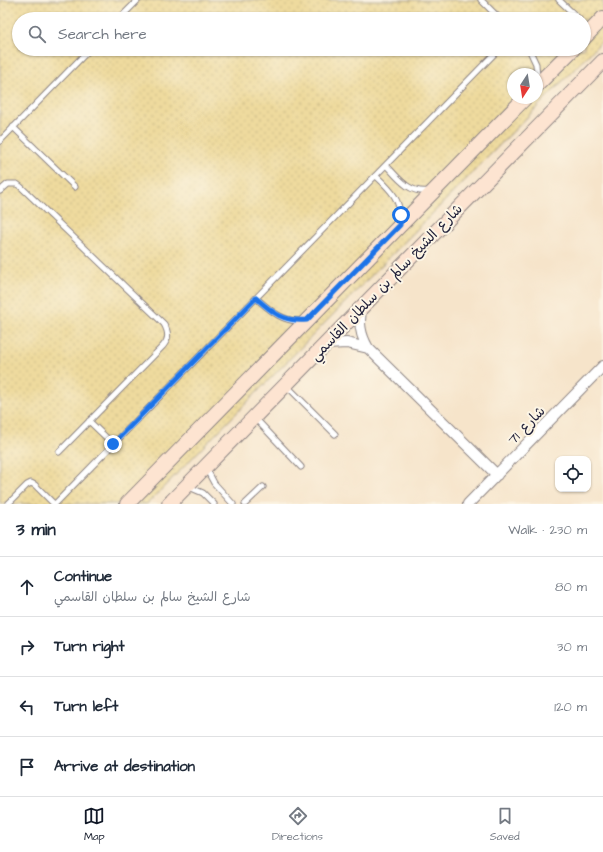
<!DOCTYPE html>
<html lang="en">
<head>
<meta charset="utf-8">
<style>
  body { margin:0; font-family:"Architects Daughter","Playpen Sans Arabic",sans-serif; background:#f2f2f3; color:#1f2937 }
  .controls { position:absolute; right:12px; bottom:12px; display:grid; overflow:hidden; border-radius:8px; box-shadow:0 1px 3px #0004 }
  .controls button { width:36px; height:36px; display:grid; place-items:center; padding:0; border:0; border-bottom:1px solid #e0e1e3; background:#fff; color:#1f2937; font:20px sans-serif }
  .compass { position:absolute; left:507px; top:68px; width:36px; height:36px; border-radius:50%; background:#fff; box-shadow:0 1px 3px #0004; rotate:192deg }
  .stop { position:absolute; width:12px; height:12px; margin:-9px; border:3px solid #1a73e8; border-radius:50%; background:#fff }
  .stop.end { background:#1a73e8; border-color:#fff; box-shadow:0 1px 4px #0008 }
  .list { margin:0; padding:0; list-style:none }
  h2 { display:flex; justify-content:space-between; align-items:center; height:52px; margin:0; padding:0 16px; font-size:17px }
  h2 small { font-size:13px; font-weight:400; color:#747a83 }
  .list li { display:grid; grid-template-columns:26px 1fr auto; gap:12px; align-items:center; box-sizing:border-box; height:60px; padding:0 16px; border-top:1px solid #e0e1e3 }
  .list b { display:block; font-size:15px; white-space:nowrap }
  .list p { margin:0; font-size:13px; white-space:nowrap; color:#747a83 }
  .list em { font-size:13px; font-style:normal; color:#747a83 }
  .icon { flex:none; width:22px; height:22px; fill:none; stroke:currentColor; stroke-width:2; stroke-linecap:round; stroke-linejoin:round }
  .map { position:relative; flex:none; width:603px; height:504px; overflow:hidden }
  .search { position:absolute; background:#fff; box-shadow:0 1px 3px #0004; left:12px; right:12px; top:12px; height:44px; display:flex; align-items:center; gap:10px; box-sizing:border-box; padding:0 14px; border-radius:22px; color:#747a83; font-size:15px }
  .sheet { height:292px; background:#fff }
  nav { display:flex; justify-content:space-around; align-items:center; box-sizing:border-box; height:56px; border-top:1px solid #e0e1e3; background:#fff; font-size:11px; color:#747a83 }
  nav a { display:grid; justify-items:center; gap:2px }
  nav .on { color:#111827 }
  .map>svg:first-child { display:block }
</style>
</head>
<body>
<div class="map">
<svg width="603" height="504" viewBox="0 0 603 504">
  <defs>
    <pattern id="sand-dots" width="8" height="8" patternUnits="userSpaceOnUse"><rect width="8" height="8" fill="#eeda9e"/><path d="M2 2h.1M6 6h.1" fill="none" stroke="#ccbb89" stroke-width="1.8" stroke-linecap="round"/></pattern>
  </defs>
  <rect width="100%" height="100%" fill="#fcf5e5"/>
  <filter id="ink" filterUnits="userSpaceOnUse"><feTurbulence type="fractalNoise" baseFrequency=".025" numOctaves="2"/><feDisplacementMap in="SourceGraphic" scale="8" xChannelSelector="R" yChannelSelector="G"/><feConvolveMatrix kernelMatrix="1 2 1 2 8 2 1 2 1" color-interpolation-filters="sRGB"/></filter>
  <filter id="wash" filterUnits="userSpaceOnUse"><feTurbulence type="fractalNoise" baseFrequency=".012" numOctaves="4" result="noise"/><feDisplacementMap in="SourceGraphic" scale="16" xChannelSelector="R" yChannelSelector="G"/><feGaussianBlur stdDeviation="0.9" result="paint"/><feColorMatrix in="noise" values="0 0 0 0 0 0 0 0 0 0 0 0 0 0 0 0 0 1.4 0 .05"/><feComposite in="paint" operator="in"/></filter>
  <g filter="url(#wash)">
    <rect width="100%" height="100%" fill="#f6e4ca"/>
    <path fill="url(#sand-dots)" stroke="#887e6c" fill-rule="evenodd" d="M0 0H603V40L147 504H0ZM19 19H584V49H19ZM513 74H537V98H513Z"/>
  </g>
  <g filter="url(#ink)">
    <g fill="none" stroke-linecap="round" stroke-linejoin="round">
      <defs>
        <path id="lane" d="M481 0 500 19
          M559 0 579 19
          M119 19 138 0
          M529 49 536 64 537 80
          M13 127 75 187
          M0 141 90 49
          M386 165C398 178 409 194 429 191
          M376 176C390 189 402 200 400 222
          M0 191 8 184H17L21 187 164 324C169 333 169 339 163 346L59 452
          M256 298C270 310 282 322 302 321
          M286 385 335 434
          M255 418 301 467
          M89 421 113 444
          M206 468 214 483 233 504
          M189 487 203 493 214 504
          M8 504 27 485 31 483 35 485 54 504
          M55 504 499 49
          M245 504 263 487"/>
        <path id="street" d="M362 307C358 322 360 334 368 348L497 475
          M326 344 347 343 368 348
          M468 504 603 366"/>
        <path id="secondary" d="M584 38 603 18
          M537 85 573 49
          M127 504 525 98
          M169 504 603 61"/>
      </defs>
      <use href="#lane" stroke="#8c8382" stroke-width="7"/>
      <use href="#street" stroke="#8c8382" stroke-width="12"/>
      <use href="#secondary" stroke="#8c8382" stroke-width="16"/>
      <use href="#lane" stroke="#fff" stroke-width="5"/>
      <use href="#street" stroke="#fff" stroke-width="10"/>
      <use href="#secondary" stroke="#fde4d1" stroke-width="14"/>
    </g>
  </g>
  <g fill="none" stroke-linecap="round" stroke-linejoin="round" filter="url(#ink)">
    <path stroke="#1a73e8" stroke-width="5" d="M113 444 256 298C273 313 283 322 307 320L400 225 401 215"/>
  </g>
  <g text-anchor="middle" stroke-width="4" stroke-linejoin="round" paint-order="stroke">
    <g font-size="14" fill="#22223b" stroke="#fcf5e5">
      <text transform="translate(386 282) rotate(-46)" y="5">شارع الشيخ سالم بن سلطان القاسمي</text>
      <text transform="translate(526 425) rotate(-46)" y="5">شارع 71</text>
    </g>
  </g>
</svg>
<div class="controls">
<button><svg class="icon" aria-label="locate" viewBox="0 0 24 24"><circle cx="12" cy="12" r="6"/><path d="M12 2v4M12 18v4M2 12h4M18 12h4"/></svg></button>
</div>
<svg class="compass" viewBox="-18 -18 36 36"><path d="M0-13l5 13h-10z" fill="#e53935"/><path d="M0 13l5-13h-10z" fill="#747a83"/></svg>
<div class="stop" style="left:401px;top:215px"></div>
<div class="stop end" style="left:113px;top:444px"></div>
<div class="search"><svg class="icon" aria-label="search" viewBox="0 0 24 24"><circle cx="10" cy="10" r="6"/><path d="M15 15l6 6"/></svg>Search here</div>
</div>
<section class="sheet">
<h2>3 min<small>Walk · 230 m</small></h2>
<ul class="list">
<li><svg class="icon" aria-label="ahead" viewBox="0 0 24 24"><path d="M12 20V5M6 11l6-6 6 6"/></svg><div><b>Continue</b><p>شارع الشيخ سالم بن سلطان القاسمي</p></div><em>80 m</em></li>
<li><svg class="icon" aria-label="right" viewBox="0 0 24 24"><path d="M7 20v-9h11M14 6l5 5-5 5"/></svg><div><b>Turn right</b></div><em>30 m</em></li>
<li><svg class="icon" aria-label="left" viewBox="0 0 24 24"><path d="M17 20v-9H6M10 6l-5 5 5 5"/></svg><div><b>Turn left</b></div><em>120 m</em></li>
<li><svg class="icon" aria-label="arrive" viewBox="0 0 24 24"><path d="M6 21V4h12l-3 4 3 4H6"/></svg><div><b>Arrive at destination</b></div></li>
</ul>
</section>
<nav>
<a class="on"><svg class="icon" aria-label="map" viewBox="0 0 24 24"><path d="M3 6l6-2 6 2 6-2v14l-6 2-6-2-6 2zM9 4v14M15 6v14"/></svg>Map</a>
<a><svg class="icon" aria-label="directions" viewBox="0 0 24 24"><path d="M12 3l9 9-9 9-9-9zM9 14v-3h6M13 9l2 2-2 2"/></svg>Directions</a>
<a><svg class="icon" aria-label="saved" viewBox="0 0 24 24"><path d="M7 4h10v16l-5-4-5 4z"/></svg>Saved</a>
</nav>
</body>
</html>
